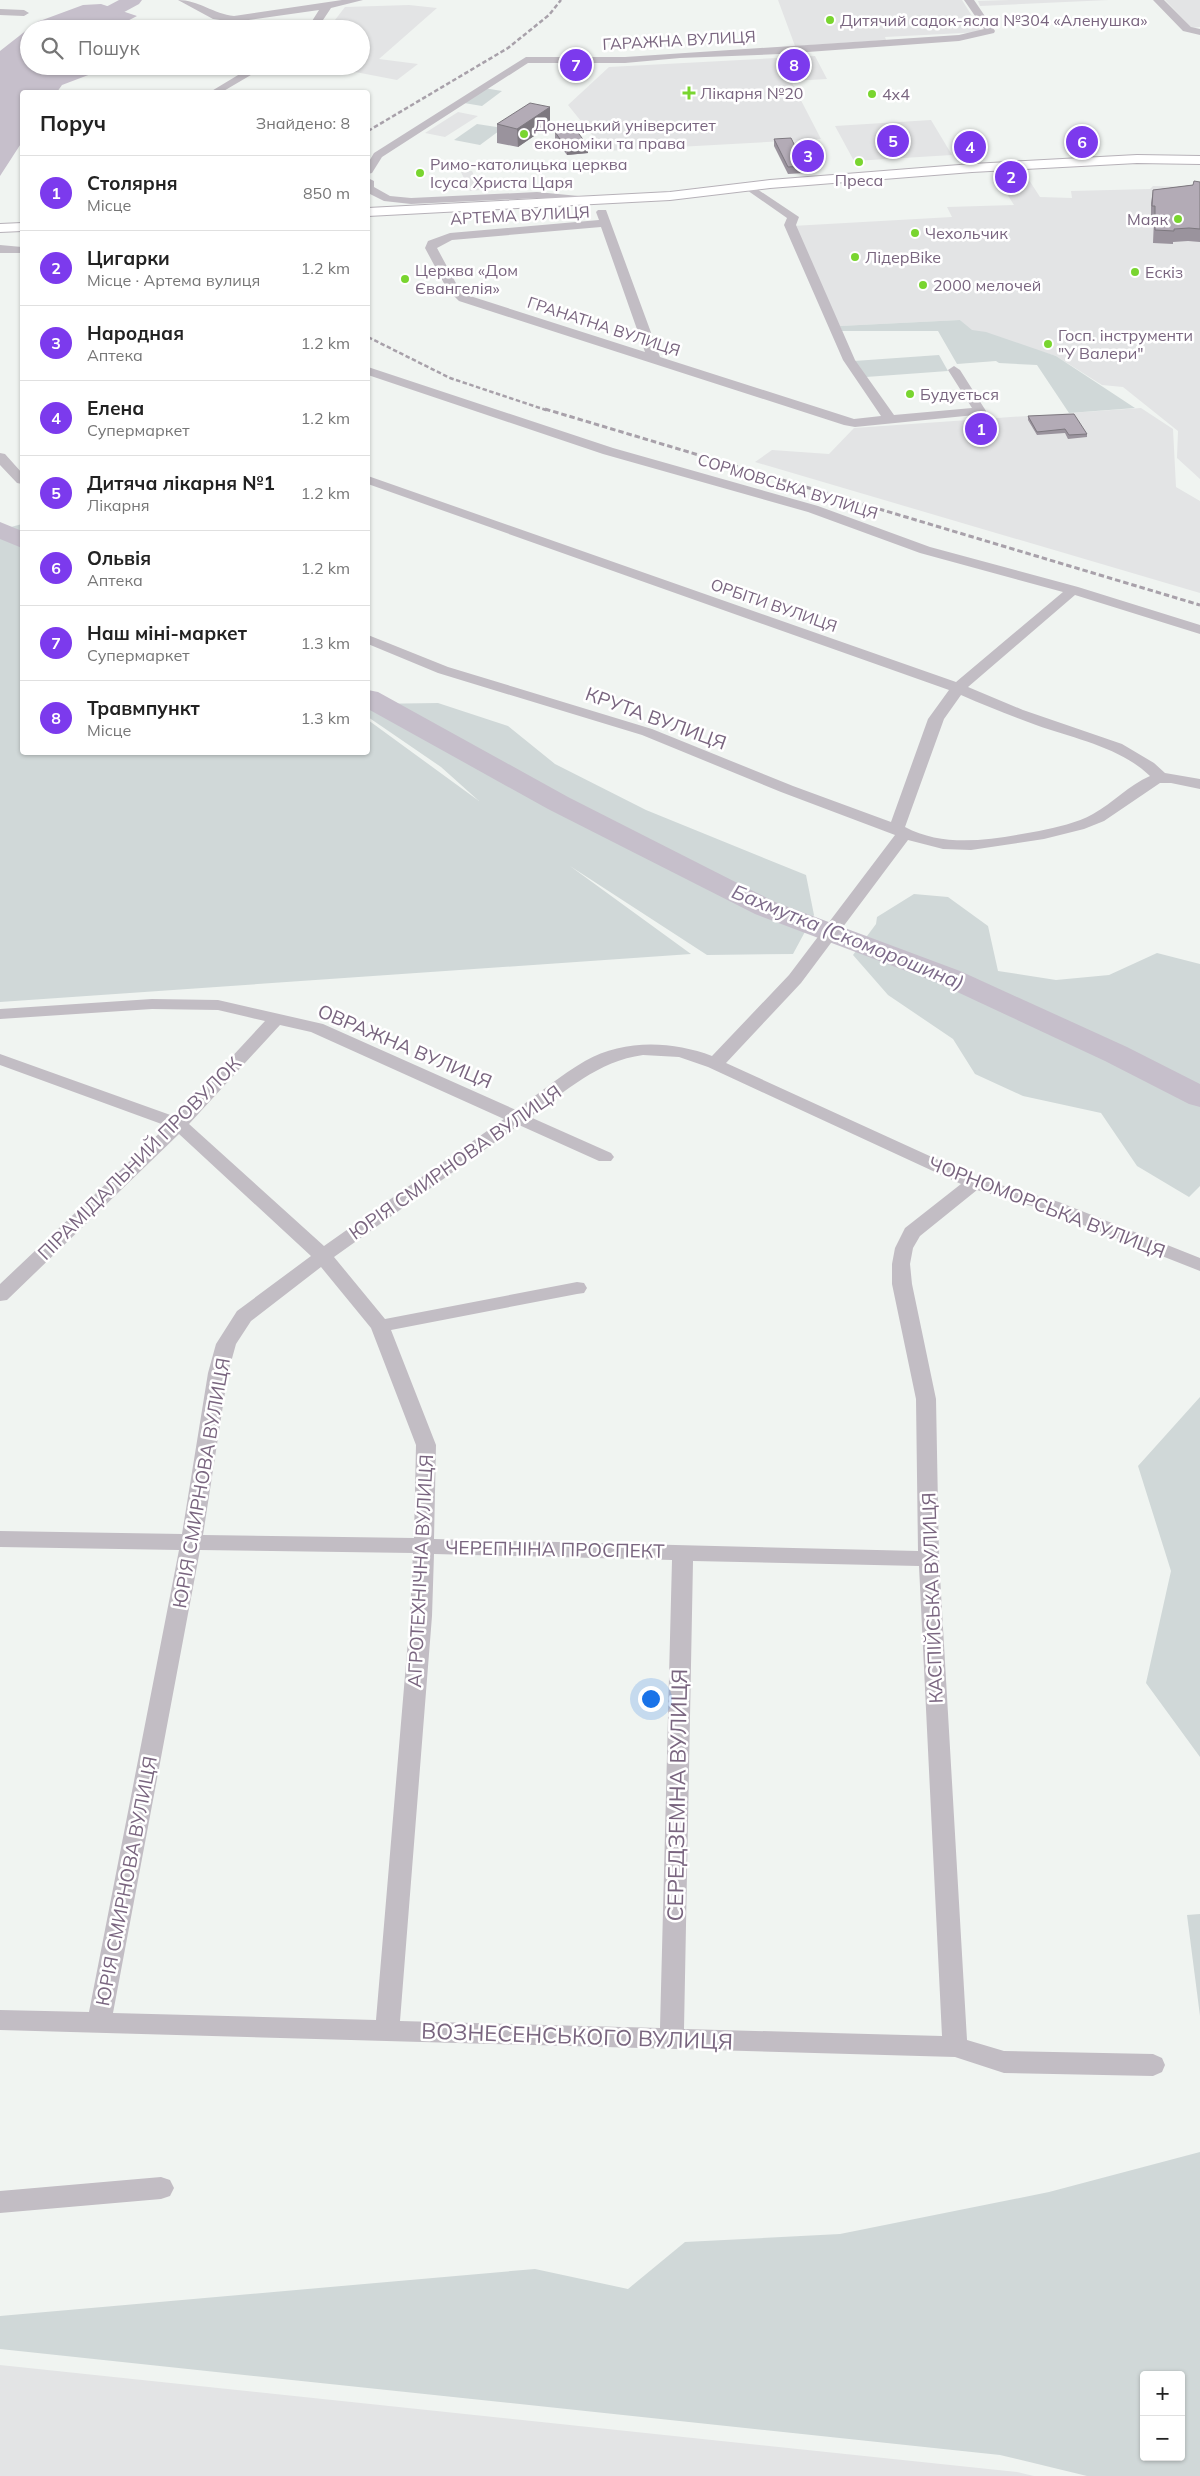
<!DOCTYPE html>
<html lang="uk">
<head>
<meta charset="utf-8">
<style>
  body { margin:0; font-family:Mulish,sans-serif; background:#f2f2f2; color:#222 }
  .controls { position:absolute; right:15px; bottom:15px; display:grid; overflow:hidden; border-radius:5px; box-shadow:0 1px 4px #0004 }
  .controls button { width:45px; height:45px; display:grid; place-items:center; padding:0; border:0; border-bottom:1px solid #e0e0e0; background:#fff; color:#222; font:25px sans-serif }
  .you { position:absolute; left:650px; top:1698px; width:18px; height:18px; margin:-12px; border:4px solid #fff; border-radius:50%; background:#1a73e8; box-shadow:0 0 0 8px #1a73e833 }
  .badge { display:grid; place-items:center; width:32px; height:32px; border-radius:50%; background:#7c3aed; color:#fff; font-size:16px; font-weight:700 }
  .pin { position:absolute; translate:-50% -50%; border:2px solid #fff; box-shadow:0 1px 5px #0006 }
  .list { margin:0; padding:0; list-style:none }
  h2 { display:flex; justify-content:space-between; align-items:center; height:65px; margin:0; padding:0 20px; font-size:21px }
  h2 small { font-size:16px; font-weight:400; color:#767676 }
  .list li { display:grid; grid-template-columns:32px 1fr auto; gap:15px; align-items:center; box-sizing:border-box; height:75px; padding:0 20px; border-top:1px solid #e0e0e0 }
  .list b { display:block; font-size:19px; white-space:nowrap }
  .list p { margin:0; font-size:16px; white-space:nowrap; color:#767676 }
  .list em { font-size:16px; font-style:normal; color:#767676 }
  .icon { flex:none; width:28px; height:28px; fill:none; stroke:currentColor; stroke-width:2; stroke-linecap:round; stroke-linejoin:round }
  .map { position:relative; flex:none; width:1200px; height:2476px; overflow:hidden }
  .search { position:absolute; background:#fff; box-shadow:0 1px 4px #0004; left:20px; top:20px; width:350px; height:55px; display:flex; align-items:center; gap:12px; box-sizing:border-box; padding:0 18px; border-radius:28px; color:#767676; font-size:19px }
  .panel { position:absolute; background:#fff; box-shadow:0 1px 4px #0004; left:20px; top:90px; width:350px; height:665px; border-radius:5px }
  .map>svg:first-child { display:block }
</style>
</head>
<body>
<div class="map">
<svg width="1200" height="2476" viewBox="0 0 1200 2476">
  <rect width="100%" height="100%" fill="#f0f4f1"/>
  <path fill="#e3e4e5" d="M778 0H962L982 32 885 37 886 40 795 46Z
    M1009 0H1109L980 6 978 1Z
    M1165 0H1200V27L1192 28Z
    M409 5 437 8 379 59 418 64 397 80 324 66H361V29H328L345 7Z
    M815 56 827 79 791 81 821 139 605 151 568 105 609 67Z
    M458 112 478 116 445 137 425 133Z
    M931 120 952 155 854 161 835 126Z
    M472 171 477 182H488L491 189 470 191 461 172Z
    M1029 180 1040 197 1072 198 1071 191 1150 189 1153 186 1200 187V479L1177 458 1178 431 1123 387 1102 385 1056 356 972 331 960 320 840 326 792 226 952 217 947 207 1014 205 1000 183Z
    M1141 408 1173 429 1176 487 1200 501V593L755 462 772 450 829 454 854 428Z
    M0 2365 1017 2472 1034 2476H0Z"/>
  <path fill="#d0d8d8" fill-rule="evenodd" d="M109 66H158L97 75Z
    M484 88 502 91 482 106 464 103Z
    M477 124 503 128 480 145 454 140Z
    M960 320 972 330 986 332 1056 356 1135 408 1069 413 1037 365 999 363 996 361 957 364 938 331H842L840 326Z
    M939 355 948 371 866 377 854 361Z
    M22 524V752H368V720L479 801 441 767 368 717V704L438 703 508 726 555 764 646 810 806 875 814 915 793 954 707 955 570 866 691 954 0 1002V530Z
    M914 894 948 897 988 926 998 971 1056 980 1109 975 1157 953 1200 964V1186L1189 1197 1137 1166 1101 1113 1023 1096 975 1074 953 1039 888 995 853 955 876 924 877 917Z
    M1200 1397V1757L1146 1683 1171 1571 1138 1466Z
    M1200 1914V2016L1187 1915Z
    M1200 2152V2476H1087L1000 2455 0 2349V2316L535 2269 628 2289 685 2242 840 2234 1049 2192ZM1144 2375H1181V2457H1144Z"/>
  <path fill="#c6bfcb" d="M101 4 137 16 112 29H29V66H112L62 85 57 92H22V142L0 176V51L37 22 83 5Z"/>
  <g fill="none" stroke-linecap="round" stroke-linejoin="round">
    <path fill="#c6bfcb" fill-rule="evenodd" d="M119 0H142L139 4 93 29H70L72 25Z
      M0 522 22 531V548L0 539Z
      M368 690 378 692 568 797 775 902 960 971 1127 1047 1200 1084V1107L1189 1104 1105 1061 938 983 755 914 548 809 368 709Z"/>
    <defs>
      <path id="major" d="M1137 155 1200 156V164L1137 163 972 172 770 188 670 200 368 216V208L670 192 770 180 972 164Z
        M22 223V231L0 232V224Z"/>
    </defs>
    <use href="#major" stroke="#b6b1b8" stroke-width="2"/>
    <path fill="#c2bdc4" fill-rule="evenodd" d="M178 0C198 0 214 14 234 16L342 0H363L331 8 317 29H307L319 10 234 22 213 19Z
      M964 0H974L995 31 994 33 959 41 780 54 680 58 625 63H528L382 157 372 173 368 174V163L374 153 526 57H625L959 35 984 29Z
      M1153 0H1164L1191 27 1200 29V35L1183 31Z
      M0 9 24 10 29 13 24 16 0 15Z
      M253 66H266L222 92H210Z
      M368 178 374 181V187L390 196 411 198 537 192 589 197 595 200 589 203 537 198 411 204 384 201 368 193Z
      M748 183 799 217 796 225 855 360 894 415 972 408 948 370 954 366 960 370 986 411 985 414 855 427 844 425 459 301 447 289 425 248 428 241 450 233 599 220 596 212 598 210H606L660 357 854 419 881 416 843 360 784 225 787 218 744 188V184ZM601 227 645 352 467 295 458 287 437 248 452 240Z
      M0 245 22 247V253H0Z
      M368 367 613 448 818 506 930 547 1078 587 1200 625V634L1075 595 968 687 1023 710 1122 744 1154 763 1165 773 1200 779V789L1171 783H1160L1104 821 1084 829 1044 839 971 850 943 849 908 840 801 983 726 1063 980 1179 1059 1202 1200 1258V1271L1045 1210 977 1190 920 1236 913 1248 910 1264 912 1284 936 1399 939 1559 967 2040 1004 2051 1153 2054 1162 2058 1165 2065 1162 2072 1153 2076 1004 2073 955 2057 0 2030V2010L89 2012 179 1550 0 1547V1531L182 1534 208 1373 216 1344 237 1311 311 1256 179 1134 7 1300 0 1301V1284L167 1126 0 1065V1054L176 1117 265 1021 218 1010 152 1009 0 1019V1009L152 999 218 1000 323 1024 516 1110C538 1094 561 1075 585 1061 624 1039 672 1041 712 1056L789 975 895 835 781 792 642 735 438 673 368 644V635L448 667 652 729 793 786 891 822 928 719 949 690 368 484V476L956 682 1063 592 920 553 808 512 603 454 368 375ZM961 695C986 706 1011 716 1036 725 1075 739 1120 747 1150 776 1129 785 1113 803 1093 814 1077 823 1057 827 1039 831 995 839 946 849 905 827L944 719ZM280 1025 311 1032 504 1119 324 1246 189 1124ZM643 1055 679 1057 708 1067 961 1184 905 1228 895 1248 892 1264V1284L916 1399 918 1551 434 1539 436 1445 391 1330 577 1294 584 1293 587 1288 584 1283 577 1282 385 1319 334 1257 519 1125 599 1161H611L614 1157 611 1153 530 1117C566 1091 598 1061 643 1055ZM321 1267 371 1328 416 1445 414 1538 203 1535 228 1373 236 1344 251 1321ZM200 1550 413 1553 410 1616 376 2020 113 2013ZM434 1554 672 1560 660 2028 400 2021 432 1616ZM693 1561 919 1566 942 2036 684 2029Z
      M0 453 5 454 22 473V484L17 483 0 465Z
      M161 2177 170 2180 174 2188 170 2196 161 2199 0 2213V2191Z"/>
    <use href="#major" fill="#fff" fill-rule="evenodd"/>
    <path stroke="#a8a1aa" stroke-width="2.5" stroke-dasharray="4.5 2.5" stroke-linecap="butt" d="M368 131 508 48 549 15 561 0
      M368 337 450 378 549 411"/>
    <path stroke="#a8a1aa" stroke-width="3" stroke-dasharray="5.5 3" stroke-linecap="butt" d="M545 409 1200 605"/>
  </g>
  <path fill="#9a939d" d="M550 107V125L518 147 497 143V124Z
    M555 132 588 146V153L567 155 555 139Z
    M774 139 805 166V173L788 174 774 146Z
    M1200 182V242L1188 241 1173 242V244L1153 243 1154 219H1151V203L1153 190 1193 185Z
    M1028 416 1087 434V437L1068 439 1065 433 1037 435 1028 420Z"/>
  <path fill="#7d787f" d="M550 107V125L518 147 517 129Z
    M588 146V153L567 155V149Z"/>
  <path fill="#b3abb6" stroke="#7d787f" d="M530 103 550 107 517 129 497 124Z
    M576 130 588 146 567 149 555 132Z
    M791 138 805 166 788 167 774 139Z
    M1194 181 1200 182V229L1189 228 1174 229V231L1155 230V206H1152L1153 190 1193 185Z
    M1074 414 1087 434 1069 435 1065 429 1037 432 1028 416Z"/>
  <g fill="#79d52f" stroke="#fff" stroke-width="2">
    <circle cx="830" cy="20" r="5"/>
    <path d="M686.5 85.5h5v5h5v5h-5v5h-5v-5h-5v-5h5z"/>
    <circle cx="872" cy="94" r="5"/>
    <circle cx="524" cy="134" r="5"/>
    <circle cx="859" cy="162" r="5"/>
    <circle cx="420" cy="173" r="5"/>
    <circle cx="1178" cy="219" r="5"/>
    <circle cx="915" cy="233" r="5"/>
    <circle cx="855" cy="257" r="5"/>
    <circle cx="1135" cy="272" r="5"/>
    <circle cx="405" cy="279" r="5"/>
    <circle cx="923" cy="285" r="5"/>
    <circle cx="1048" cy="344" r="5"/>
    <circle cx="910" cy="394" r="5"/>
  </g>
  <g text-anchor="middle" stroke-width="5" stroke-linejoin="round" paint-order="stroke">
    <g font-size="16" fill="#79657f" stroke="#fff" text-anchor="start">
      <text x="840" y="26">Дитячий садок-ясла №304 «Аленушка»</text>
      <text x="700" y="99">Лікарня №20</text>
      <text x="882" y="100">4x4</text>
      <text x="534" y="131">Донецький університет<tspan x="534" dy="18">економіки та права</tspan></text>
      <text x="430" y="170">Римо-католицька церква<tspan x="430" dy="18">Ісуса Христа Царя</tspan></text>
      <text x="859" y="186" text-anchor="middle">Преса</text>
      <text x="1168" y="225" text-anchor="end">Маяк</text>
      <text x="925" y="239">Чехольчик</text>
      <text x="865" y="263">ЛідерBike</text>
      <text x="415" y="276">Церква «Дом<tspan x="415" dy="18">Євангелія»</tspan></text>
      <text x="1145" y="278">Ескіз</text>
      <text x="933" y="291">2000 мелочей</text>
      <text x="1058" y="341">Госп. інструменти<tspan x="1058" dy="18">"У Валери"</tspan></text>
      <text x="920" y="400">Будується</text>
    </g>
    <g font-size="16" fill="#79657f" stroke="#fff">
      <text transform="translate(679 40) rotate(-3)" y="6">ГАРАЖНА ВУЛИЦЯ</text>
      <text transform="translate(520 215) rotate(-3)" y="6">АРТЕМА ВУЛИЦЯ</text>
      <text transform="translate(604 326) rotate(18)" y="6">ГРАНАТНА ВУЛИЦЯ</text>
      <text transform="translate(788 486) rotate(17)" y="6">СОРМОВСЬКА ВУЛИЦЯ</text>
      <text transform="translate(774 605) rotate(19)" y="6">ОРБІТИ ВУЛИЦЯ</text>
    </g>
    <g font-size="19" fill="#79657f" stroke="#fff">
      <text transform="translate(656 718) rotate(20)" y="7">КРУТА ВУЛИЦЯ</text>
      <text transform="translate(405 1046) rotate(23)" y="7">ОВРАЖНА ВУЛИЦЯ</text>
      <text transform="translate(139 1158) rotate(-45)" y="7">ПІРАМІДАЛЬНИЙ ПРОВУЛОК</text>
      <text transform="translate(455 1162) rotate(-35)" y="7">ЮРІЯ СМИРНОВА ВУЛИЦЯ</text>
      <text transform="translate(1047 1207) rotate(21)" y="7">ЧОРНОМОРСЬКА ВУЛИЦЯ</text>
      <text transform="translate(201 1483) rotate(-80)" y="7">ЮРІЯ СМИРНОВА ВУЛИЦЯ</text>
      <text transform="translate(555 1549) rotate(1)" y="7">ЧЕРЕПНІНА ПРОСПЕКТ</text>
      <text transform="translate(420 1571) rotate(-87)" y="7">АГРОТЕХНІЧНА ВУЛИЦЯ</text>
      <text transform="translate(932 1598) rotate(-92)" y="7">КАСПІЙСЬКА ВУЛИЦЯ</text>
      <text transform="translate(126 1881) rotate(-79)" y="7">ЮРІЯ СМИРНОВА ВУЛИЦЯ</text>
    </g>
    <g font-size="20" font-style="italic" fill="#7d6b8a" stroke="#fff">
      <text transform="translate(848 937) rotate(22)" y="7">Бахмутка (Скоморошина)</text>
    </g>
    <g font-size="22" fill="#79657f" stroke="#fff">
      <text transform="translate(677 1795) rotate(-89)" y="8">СЕРЕДЗЕМНА ВУЛИЦЯ</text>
      <text transform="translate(577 2036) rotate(2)" y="8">ВОЗНЕСЕНСЬКОГО ВУЛИЦЯ</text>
    </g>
  </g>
</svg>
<div class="controls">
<button>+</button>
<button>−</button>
</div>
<div class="you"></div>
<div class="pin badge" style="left:981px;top:429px">1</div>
<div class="pin badge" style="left:1011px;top:177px">2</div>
<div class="pin badge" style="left:808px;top:156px">3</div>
<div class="pin badge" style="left:970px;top:147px">4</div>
<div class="pin badge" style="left:893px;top:141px">5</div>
<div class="pin badge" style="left:1082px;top:142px">6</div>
<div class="pin badge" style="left:576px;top:65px">7</div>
<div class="pin badge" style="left:794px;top:65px">8</div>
<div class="search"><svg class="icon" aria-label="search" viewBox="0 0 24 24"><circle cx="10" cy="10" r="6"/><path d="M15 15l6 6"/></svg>Пошук</div>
<section class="panel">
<h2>Поруч<small>Знайдено: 8</small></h2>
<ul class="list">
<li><span class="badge">1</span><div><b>Столярня</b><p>Місце</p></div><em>850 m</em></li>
<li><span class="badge">2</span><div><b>Цигарки</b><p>Місце · Артема вулиця</p></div><em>1.2 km</em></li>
<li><span class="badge">3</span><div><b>Народная</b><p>Аптека</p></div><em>1.2 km</em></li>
<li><span class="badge">4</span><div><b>Елена</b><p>Супермаркет</p></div><em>1.2 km</em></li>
<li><span class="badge">5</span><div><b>Дитяча лікарня №1</b><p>Лікарня</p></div><em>1.2 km</em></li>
<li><span class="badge">6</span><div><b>Ольвія</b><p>Аптека</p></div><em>1.2 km</em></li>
<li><span class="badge">7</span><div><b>Наш міні-маркет</b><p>Супермаркет</p></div><em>1.3 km</em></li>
<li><span class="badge">8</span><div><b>Травмпункт</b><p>Місце</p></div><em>1.3 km</em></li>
</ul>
</section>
</div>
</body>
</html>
